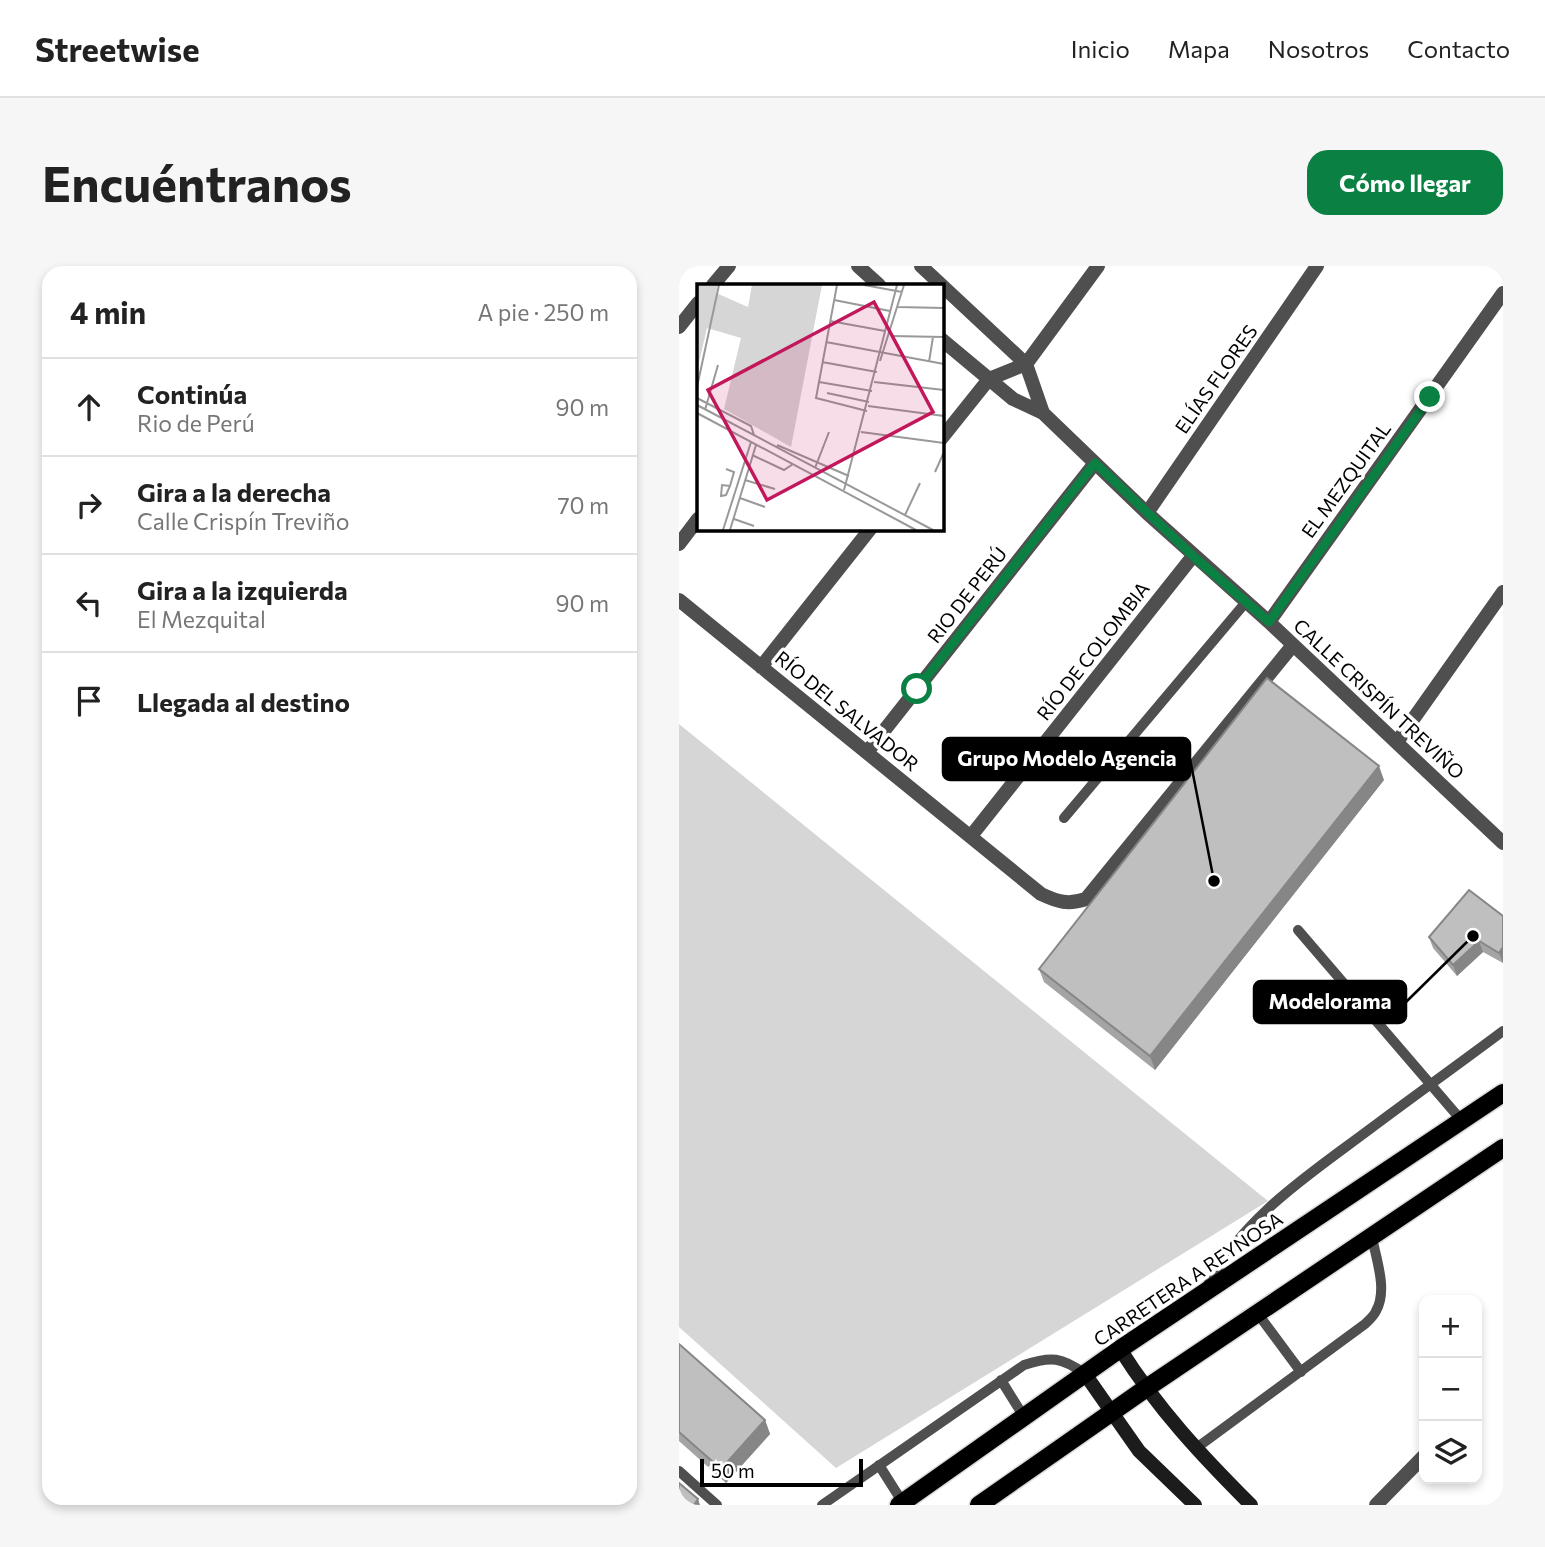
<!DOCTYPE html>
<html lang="es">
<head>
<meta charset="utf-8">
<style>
  body { margin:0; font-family:Commissioner,sans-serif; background:#f6f6f6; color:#222 }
  .controls { position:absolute; right:21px; bottom:21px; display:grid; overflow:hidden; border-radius:14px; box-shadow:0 4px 10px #0003 }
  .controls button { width:63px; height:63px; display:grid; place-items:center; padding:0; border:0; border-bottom:2px solid #e0e0e0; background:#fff; color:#222; font:35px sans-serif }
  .scale { position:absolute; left:21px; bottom:18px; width:163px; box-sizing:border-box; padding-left:7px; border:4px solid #000; border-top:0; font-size:19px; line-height:24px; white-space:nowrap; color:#000; -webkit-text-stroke:5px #fff; paint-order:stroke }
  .stop { position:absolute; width:21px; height:21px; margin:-16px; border:5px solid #0b8043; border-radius:50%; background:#fff }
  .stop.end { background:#0b8043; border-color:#fff; box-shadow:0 2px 7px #0008 }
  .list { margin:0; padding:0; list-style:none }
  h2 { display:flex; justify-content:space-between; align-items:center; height:91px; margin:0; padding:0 28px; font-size:30px }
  h2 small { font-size:23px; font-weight:400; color:#767676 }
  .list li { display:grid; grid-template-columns:46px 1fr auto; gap:21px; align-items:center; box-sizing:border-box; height:98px; padding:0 28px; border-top:2px solid #e0e0e0 }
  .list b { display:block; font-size:26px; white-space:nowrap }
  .list p { margin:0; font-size:23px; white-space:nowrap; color:#767676 }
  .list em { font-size:23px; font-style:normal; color:#767676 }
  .icon { flex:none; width:38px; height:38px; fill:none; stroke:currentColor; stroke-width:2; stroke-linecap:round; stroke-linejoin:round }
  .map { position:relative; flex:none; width:824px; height:1239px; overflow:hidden; border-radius:21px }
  header { display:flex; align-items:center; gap:42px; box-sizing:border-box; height:98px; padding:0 35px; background:#fff; border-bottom:2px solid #e0e0e0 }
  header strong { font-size:33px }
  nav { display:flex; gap:38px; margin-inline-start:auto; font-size:24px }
  .intro { display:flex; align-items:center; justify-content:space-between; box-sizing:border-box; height:168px; padding:0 42px }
  h1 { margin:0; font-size:49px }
  .button { padding:18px 32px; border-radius:21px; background:#0b8043; color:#fff; font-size:24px; font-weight:700 }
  main { display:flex; gap:42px; padding:0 42px }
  aside { flex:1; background:#fff; border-radius:21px; box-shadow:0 4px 10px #0003 }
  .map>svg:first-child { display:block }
</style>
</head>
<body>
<header>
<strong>Streetwise</strong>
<nav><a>Inicio</a><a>Mapa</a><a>Nosotros</a><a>Contacto</a></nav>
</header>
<div class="intro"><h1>Encuéntranos</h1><a class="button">Cómo llegar</a></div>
<main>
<aside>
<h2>4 min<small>A pie · 250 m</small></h2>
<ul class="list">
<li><svg class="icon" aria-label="ahead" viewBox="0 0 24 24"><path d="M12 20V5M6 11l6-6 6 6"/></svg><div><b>Continúa</b><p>Rio de Perú</p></div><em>90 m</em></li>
<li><svg class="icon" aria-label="right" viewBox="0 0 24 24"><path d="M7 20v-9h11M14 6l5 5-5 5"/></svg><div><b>Gira a la derecha</b><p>Calle Crispín Treviño</p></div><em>70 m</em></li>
<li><svg class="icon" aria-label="left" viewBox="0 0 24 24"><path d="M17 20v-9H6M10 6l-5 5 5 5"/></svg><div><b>Gira a la izquierda</b><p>El Mezquital</p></div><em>90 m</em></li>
<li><svg class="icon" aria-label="arrive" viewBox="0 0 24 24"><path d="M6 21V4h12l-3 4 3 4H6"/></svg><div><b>Llegada al destino</b></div></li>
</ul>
</aside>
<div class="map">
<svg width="824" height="1239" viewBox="0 0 824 1239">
  <rect width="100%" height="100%" fill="#fff"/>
  <path fill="#d6d6d6" d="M0 458 589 935 157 1202 0 1061Z"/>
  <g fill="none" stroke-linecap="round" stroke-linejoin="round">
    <defs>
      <path id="primary" d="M220 1239 441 1083 824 827
        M300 1239 466 1123 824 882"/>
    </defs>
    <use href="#primary" stroke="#dbdbdb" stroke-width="21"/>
    <path stroke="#4f4f4f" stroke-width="10" d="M385 552 567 336
      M619 664 783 855
      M528 1021C562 952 631 908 691 863 735 830 780 798 824 765
      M579 1048 622 1106
      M322 1114 345 1151
      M516 1183 686 1058C690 1054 695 1050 697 1045 709 1024 697 993 693 971
      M200 1199 224 1237
      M0 1205 38 1239
      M143 1239 345 1099C372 1090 383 1091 406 1108"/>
    <path stroke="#4f4f4f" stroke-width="14" d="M179 0 200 19
      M242 0 347 98 364 147
      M34 19 50 0
      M0 61 19 37
      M262 73 334 133 364 147 468 247 590 356 824 577
      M262 173 310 113 347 98 419 0
      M468 247 638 0
      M0 278 19 253
      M0 334 362 628C379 636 389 639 407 633L614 379
      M590 356 824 27
      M82 401 192 262
      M718 476 824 326
      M189 485 416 197
      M292 570 514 290
      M697 1239 745 1190"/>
    <path stroke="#1c1c1c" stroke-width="14" d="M441 1083C479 1143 522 1189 572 1239
      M406 1108 460 1185 516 1239"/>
    <use href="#primary" stroke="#000" stroke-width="18"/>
  </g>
  <path fill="#a4a4a4" d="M705 514 476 804 365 716 360 703Z
    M824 650V697L804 686 778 710 754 682 750 671Z
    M0 1078 86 1154 91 1168 47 1217 0 1175Z"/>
  <path fill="#868686" d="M700 500 705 514 476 804 471 790Z
    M800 675 804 686 778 710 774 699Z
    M824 681V697L820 687Z
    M86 1154 91 1168 47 1217 42 1203Z
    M19 1233 21 1239H15Z"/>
  <path fill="#bfbfbf" stroke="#868686" stroke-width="2" d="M588 412 700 500 471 790 360 703Z
    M790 624 824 650V681L820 687 800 675 774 699 750 671Z
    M0 1078 86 1154 42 1203 0 1166Z
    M0 1217 19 1233 15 1239H0Z"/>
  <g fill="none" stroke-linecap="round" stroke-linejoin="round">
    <path stroke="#0b8043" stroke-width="9" d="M238 423 416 197 514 290 590 356 751 131"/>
  </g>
  <g text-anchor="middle" stroke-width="7" stroke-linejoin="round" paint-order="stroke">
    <g font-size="19" fill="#000" stroke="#fff">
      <text transform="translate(537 113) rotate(-55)" y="7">ELÍAS FLORES</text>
      <text transform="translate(667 214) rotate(-54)" y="7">EL MEZQUITAL</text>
      <text transform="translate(288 329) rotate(-52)" y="7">RIO DE PERÚ</text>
      <text transform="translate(414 385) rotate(-52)" y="7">RÍO DE COLOMBIA</text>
      <text transform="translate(700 433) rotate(43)" y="7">CALLE CRISPÍN TREVIÑO</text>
      <text transform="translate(168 445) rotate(39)" y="7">RÍO DEL SALVADOR</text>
      <text transform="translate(509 1013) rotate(-34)" y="7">CARRETERA A REYNOSA</text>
    </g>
  </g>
  <g transform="translate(18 18)">
    <rect width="247" height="247" fill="#fff"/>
    <path d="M0 1H21L19 9 51 23 55 1H125L94 163 27 125 44 54 10 44 0 87Z" fill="#d6d6d6"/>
    <path fill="none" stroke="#999" stroke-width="2" d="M140 1 119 114 170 127M167 1 205 8M137 16 193 27M201 23 247 24M133 37 188 47M194 52 247 53M129 58 247 80M183 77 207 1M125 78 180 88M232 78 236 53M122 98 175 107M177 98 247 106M0 103 22 1M130 109 172 118M0 114 54 142 57 151M0 121 236 246M171 122 247 132M8 126 21 81M0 129 219 246M164 148 247 159M80 161 152 192M55 171 87 186 96 180M118 184 132 148M29 185 37 188 33 202 29 211 24 212 25 201 33 202M238 188 247 168M48 196 78 205M147 206 200 1M43 214 68 223M208 231 223 199M37 235 57 242M26 246 54 158M33 246 59 161"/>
    <path fill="#c2185b" fill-opacity="0.15" stroke="#c2185b" stroke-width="3.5" d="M177 18 236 128 70 216 11 106Z"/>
    <rect width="247" height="247" fill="none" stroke="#000" stroke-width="3.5"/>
  </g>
  <path fill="none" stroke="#000" stroke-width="2.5" d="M535 615L511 493M794 670L727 736"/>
  <g fill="#000" stroke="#fff" stroke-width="2.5">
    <circle cx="535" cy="615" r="7"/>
    <circle cx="794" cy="670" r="7"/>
  </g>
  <g fill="#000" stroke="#000" stroke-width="2.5">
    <rect x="264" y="472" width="247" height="42" rx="7"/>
    <rect x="575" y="715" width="152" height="42" rx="7"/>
  </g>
  <g font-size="21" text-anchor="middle" font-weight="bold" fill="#fff">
    <text x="388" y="500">Grupo Modelo Agencia</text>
    <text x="651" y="743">Modelorama</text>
  </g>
</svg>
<div class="controls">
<button>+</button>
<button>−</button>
<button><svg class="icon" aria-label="layers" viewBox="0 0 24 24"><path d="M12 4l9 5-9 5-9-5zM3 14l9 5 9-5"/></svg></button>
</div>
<div class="scale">50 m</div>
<div class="stop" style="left:238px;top:423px"></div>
<div class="stop end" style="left:751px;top:131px"></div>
</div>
</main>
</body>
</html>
